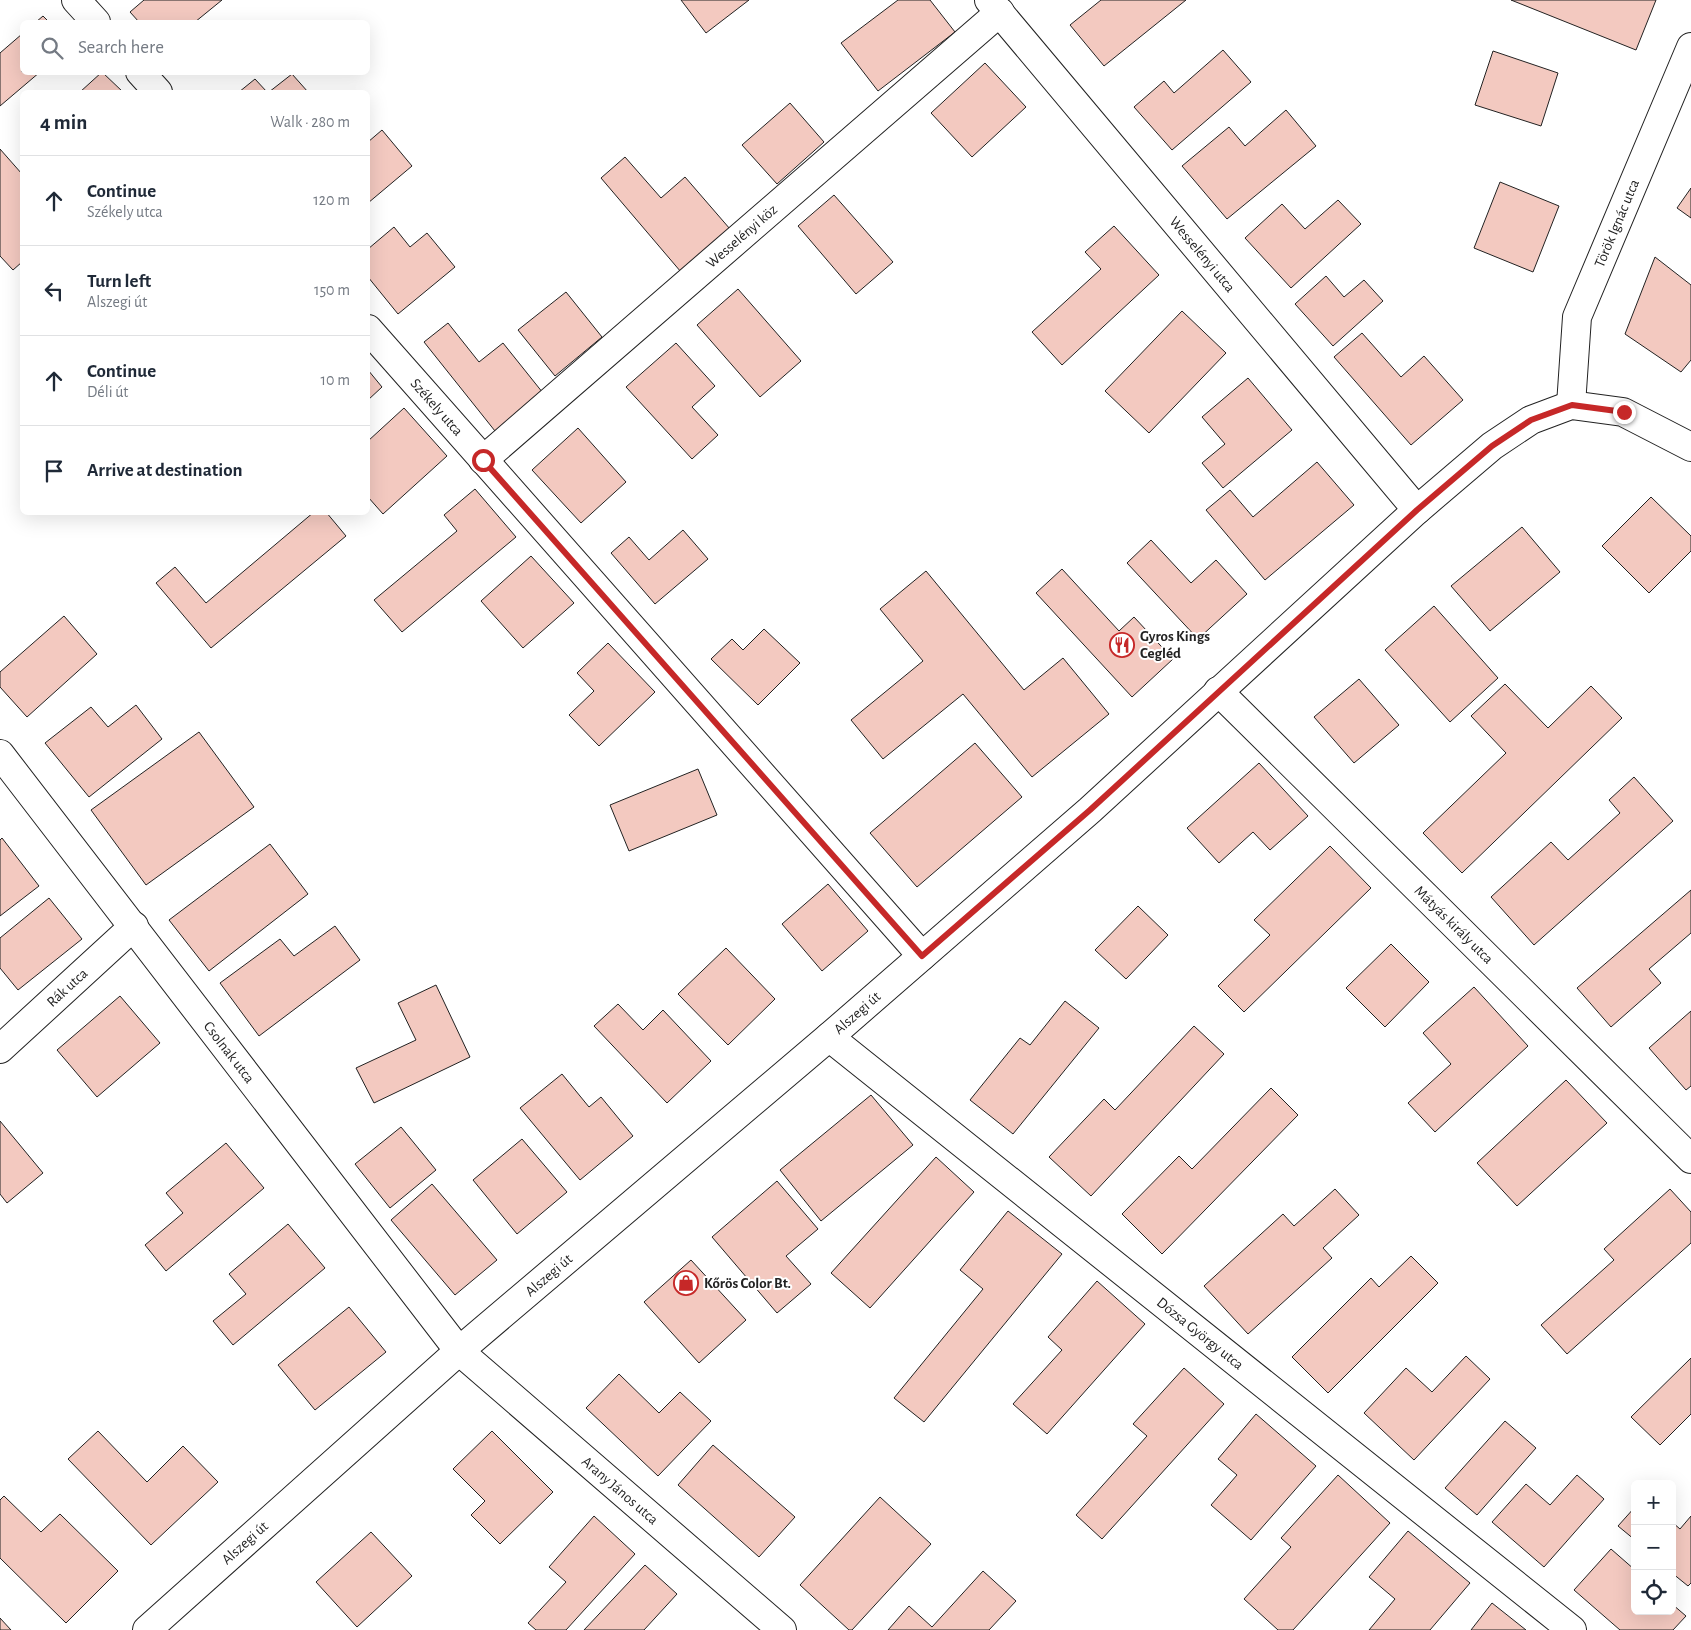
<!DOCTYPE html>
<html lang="en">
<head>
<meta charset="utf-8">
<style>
  body { margin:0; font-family:"Alegreya Sans",sans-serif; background:#f6f6f7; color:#1f2937 }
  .controls { position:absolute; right:15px; bottom:15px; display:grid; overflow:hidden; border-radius:8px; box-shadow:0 5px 20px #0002 }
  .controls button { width:45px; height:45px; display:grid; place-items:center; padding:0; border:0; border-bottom:1px solid #e0e1e3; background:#fff; color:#1f2937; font:25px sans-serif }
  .stop { position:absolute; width:15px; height:15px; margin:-11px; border:4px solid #c62828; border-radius:50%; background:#fff }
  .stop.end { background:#c62828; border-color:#fff; box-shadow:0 1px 5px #0008 }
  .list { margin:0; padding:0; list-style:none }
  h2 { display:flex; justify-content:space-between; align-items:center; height:65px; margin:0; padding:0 20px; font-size:21px }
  h2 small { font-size:16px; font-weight:400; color:#747a83 }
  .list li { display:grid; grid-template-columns:32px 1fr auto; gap:15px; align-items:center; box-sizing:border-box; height:90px; padding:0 20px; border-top:1px solid #e0e1e3 }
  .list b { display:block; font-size:19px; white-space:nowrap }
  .list p { margin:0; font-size:16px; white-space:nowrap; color:#747a83 }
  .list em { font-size:16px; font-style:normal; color:#747a83 }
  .icon { flex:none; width:28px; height:28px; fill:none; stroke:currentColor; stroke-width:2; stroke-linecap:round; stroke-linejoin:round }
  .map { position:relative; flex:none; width:1691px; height:1630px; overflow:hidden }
  .search { position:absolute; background:#fff; box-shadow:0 5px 20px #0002; left:20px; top:20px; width:350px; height:55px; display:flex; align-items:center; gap:12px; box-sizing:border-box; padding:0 18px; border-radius:8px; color:#747a83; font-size:19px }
  .panel { position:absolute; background:#fff; box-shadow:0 5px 20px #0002; left:20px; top:90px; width:350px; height:425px; border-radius:8px }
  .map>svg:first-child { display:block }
</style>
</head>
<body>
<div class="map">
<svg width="1691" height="1630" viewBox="0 0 1691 1630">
  <rect width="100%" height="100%" fill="#fff"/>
  <path fill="#f3c9c0" stroke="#222" d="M144 0H222L195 22H139L130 12Z
    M681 0H749L706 33Z
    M898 0H930L955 32 878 91 841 43Z
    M1101 0H1186L1104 66 1070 25Z
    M1511 0H1656L1636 50Z
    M43 16 49 22H36Z
    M22 34V72H40L0 106V53Z
    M1223 50 1251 82 1172 150 1134 107 1164 81 1174 93Z
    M1493 51 1558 73 1541 126 1475 105Z
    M985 63 1026 107 972 157 931 113Z
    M102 72 123 92H80Z
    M292 74 308 92H269Z
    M255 79 267 92H239Z
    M790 103 824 142 777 184 742 145Z
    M1286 110 1316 146 1227 219 1182 166 1229 127 1245 146Z
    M382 130 412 166 368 203V142Z
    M0 149 22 174V262L13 270 0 256Z
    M625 157 661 198 685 177 730 229 681 272 601 178Z
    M1500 182 1559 206 1533 272 1474 248Z
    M1691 188V218L1677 208Z
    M834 195 893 262 856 294 798 226Z
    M1338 200 1361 224 1291 288 1245 238 1282 204 1305 229Z
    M1114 226 1159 275 1062 365 1032 332 1101 269 1085 252Z
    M394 227 410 247 427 233 455 267 398 314 368 277V249Z
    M1655 257 1691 285V360L1681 372 1625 334Z
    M1326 276 1344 297 1364 280 1383 301 1333 346 1295 304Z
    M738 289 801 361 760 397 697 325Z
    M566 292 602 337 555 376 518 330Z
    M1182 311 1226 353 1149 433 1105 391Z
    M448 323 479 362 503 343 543 393 495 431 424 342Z
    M1362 333 1401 377 1424 356 1463 400 1411 445 1334 357Z
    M676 343 715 386 692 407 718 435 692 459 626 387Z
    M368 370 382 387 368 400Z
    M1248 378 1292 430 1223 488 1202 463 1225 444 1202 417Z
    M404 408 447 456 383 514 368 497V441Z
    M578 428 626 482 581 523 532 470Z
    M1317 462 1354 505 1265 580 1206 510 1230 490 1253 517Z
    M475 489 516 537 402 632 374 600 457 531 444 515Z
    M1651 497 1691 536V551L1649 593 1602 546Z
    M314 512H326L346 536 211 648 156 583 175 567 206 603Z
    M1522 527 1560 572 1490 631 1451 586Z
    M683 530 708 559 655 604 611 553 629 537 649 560Z
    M1151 540 1191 583 1216 560 1247 594 1198 639 1127 563Z
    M531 556 574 603 523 648 481 601Z
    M1062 569 1119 631 1134 617 1173 659 1132 697 1036 593Z
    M926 571 1024 690 1063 658 1109 714 1032 777 963 694 883 759 851 720 923 661 880 609Z
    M1434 606 1498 678 1450 722 1385 650Z
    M64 616 97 654 27 717 0 687V672Z
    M764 629 800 663 758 705 711 659 732 639 743 650Z
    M608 643 655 692 599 746 569 715 594 691 577 673Z
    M1359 679 1399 725 1354 763 1314 717Z
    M1505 684 1548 728 1591 686 1622 718 1462 873 1423 833 1506 753 1471 716Z
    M136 705 162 739 89 797 45 743 91 707 108 727Z
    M199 732 254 807 146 885 91 810Z
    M975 743 1022 797 917 887 870 833Z
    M1259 763 1308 816 1270 850 1253 832 1219 863 1187 828Z
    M698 769 717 815 629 851 610 805Z
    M1634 777 1673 821 1534 945 1491 897 1551 842 1568 860 1620 813 1609 800Z
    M2 838 39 886 0 916V840Z
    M270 844 308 894 209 971 169 920Z
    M1330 846 1371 888 1244 1012 1218 986 1270 935 1254 920Z
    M828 884 868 931 822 971 782 924Z
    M1691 890V933L1649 969 1661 983 1611 1027 1577 988Z
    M49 898 82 939 18 990 0 968V938Z
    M1138 906 1168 935 1126 979 1095 950Z
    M335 926 360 960 259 1036 220 983 280 939 294 956Z
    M1391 944 1429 982 1385 1027 1346 988Z
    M726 948 775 999 728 1045 678 994Z
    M436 985 470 1057 374 1103 356 1068 416 1040 398 1003Z
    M1474 987 1528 1046 1435 1132 1408 1103 1451 1064 1423 1033Z
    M120 996 160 1043 97 1097 57 1050Z
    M1065 1001 1099 1028 1013 1134 970 1100 1020 1038 1030 1045Z
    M618 1004 643 1030 663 1010 711 1061 667 1103 594 1026Z
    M1691 1011V1086L1686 1090 1649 1048Z
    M1194 1026 1224 1054 1091 1196 1049 1157 1104 1099 1115 1110Z
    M562 1074 589 1107 601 1097 633 1136 580 1180 520 1108Z
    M1566 1080 1607 1123 1517 1206 1477 1163Z
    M1271 1088 1298 1115 1162 1254 1122 1214 1179 1156 1192 1169Z
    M871 1095 913 1145 821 1221 780 1170Z
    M0 1121 43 1173 7 1203 0 1194Z
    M401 1127 436 1170 390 1208 355 1164Z
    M522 1139 567 1192 517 1234 473 1180Z
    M226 1143 264 1188 166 1271 145 1245 183 1213 166 1193Z
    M936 1157 974 1192 870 1308 831 1273Z
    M777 1181 818 1229 786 1256 811 1284 777 1313 712 1237Z
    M432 1184 497 1260 455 1295 391 1220Z
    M1335 1189 1359 1215 1323 1248 1332 1258 1248 1334 1204 1286 1283 1214 1294 1226Z
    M1670 1189 1691 1212V1243L1567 1354 1541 1325 1614 1260 1604 1249Z
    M1008 1211 1062 1254 924 1422 894 1398 983 1289 960 1270Z
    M288 1224 325 1268 233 1345 213 1321 246 1294 229 1274Z
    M1411 1256 1438 1283 1328 1393 1292 1357 1371 1278 1379 1287Z
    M691 1260 746 1320 699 1363 644 1302Z
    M1097 1281 1145 1324 1047 1434 1013 1404 1062 1350 1048 1337Z
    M349 1307 386 1352 315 1410 278 1365Z
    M1466 1356 1490 1379 1414 1460 1364 1413 1406 1368 1432 1392Z
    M1691 1358V1414L1660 1445 1631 1417Z
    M1184 1368 1224 1404 1102 1539 1076 1515 1147 1436 1133 1424Z
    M619 1374 659 1413 680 1392 711 1421 658 1476 586 1408Z
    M1256 1414 1316 1466 1251 1540 1211 1505 1237 1475 1218 1459Z
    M1505 1421 1536 1448 1477 1515 1445 1488Z
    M98 1431 147 1482 183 1446 218 1482 151 1545 68 1459Z
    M492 1431 553 1492 500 1544 471 1515 485 1501 453 1469Z
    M713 1445 795 1517 759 1557 678 1485Z
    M1338 1475 1390 1523 1293 1630H1278L1244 1599 1291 1547 1281 1538Z
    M1577 1475 1604 1499 1544 1567 1492 1522 1526 1484 1550 1505Z
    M4 1496 41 1532 60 1514 118 1571 66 1623 0 1558V1500Z
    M880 1497 931 1544 852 1630H849L800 1585Z
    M1635 1507V1540L1618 1526Z
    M594 1516 635 1554 566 1630H536L528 1623 566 1582 549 1567Z
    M1691 1516V1583L1688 1586 1672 1573V1522L1680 1529Z
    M1408 1531 1470 1583 1430 1630H1369L1395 1599 1369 1577Z
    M371 1532 412 1576 357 1627 316 1582Z
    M1611 1549 1635 1570V1611H1672V1604L1686 1616 1673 1630H1620L1574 1590Z
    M645 1565 677 1594 644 1630H584Z
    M983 1571 1016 1601 989 1630H888L909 1606 932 1627Z
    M1492 1603 1526 1630H1471Z
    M0 1618 11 1630H0Z"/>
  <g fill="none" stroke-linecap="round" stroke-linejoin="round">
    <defs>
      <g id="minor">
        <path d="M76 0 96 22"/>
        <path id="s1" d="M989 0 1417 510"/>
        <path d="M140 72 158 92"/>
        <path id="s2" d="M368 329 922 956"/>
        <path id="s3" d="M1571 405 1577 317 1691 47"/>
        <path id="s4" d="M483 460 1000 12"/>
        <path id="s5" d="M1218 691 1691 1159"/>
        <path id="s6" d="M0 754 459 1351 782 1630"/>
        <path id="s7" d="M829 1037 1572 1630"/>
        <path id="s8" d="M0 1049 134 926"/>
      </g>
      <g id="major">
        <path id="s9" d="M147 1630 459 1351 829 1037 1090 810 1417 510 1492 446 1531 420 1571 405 1623 412 1691 447"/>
      </g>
    </defs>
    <use href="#minor" stroke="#222" stroke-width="30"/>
    <use href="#major" stroke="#222" stroke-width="30"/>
    <use href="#minor" stroke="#fff" stroke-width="28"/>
    <use href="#major" stroke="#fff" stroke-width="28"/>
  </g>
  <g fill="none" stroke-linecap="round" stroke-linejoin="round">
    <path stroke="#c62828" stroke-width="6" d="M483 460 922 956 1090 810 1417 510 1492 446 1531 420 1572 405 1624 412"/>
  </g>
  <defs>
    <symbol id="restaurant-ring" viewBox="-11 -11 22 22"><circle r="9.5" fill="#fff" stroke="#c62828" stroke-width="1.5"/><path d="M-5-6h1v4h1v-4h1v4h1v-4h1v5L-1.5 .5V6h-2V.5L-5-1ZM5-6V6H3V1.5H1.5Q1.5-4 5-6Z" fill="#c62828"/></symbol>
    <symbol id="shop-ring" viewBox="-11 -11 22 22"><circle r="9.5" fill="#fff" stroke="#c62828" stroke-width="1.5"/><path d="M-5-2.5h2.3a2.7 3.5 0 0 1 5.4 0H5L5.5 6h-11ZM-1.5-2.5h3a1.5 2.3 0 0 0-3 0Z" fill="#c62828"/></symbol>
  </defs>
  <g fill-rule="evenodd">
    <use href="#restaurant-ring" x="1108" y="631" width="28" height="28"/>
    <use href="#shop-ring" x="672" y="1269" width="28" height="28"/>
  </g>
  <g text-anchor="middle" stroke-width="4" stroke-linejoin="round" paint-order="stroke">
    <g font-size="15" fill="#222" stroke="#fff">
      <text dy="5" stroke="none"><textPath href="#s3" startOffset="190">Török Ignác utca</textPath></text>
      <text dy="5" stroke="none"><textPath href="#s4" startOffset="342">Wesselényi köz</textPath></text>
      <text dy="5" stroke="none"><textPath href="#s1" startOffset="332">Wesselényi utca</textPath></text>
      <text dy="5" stroke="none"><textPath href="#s2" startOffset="104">Székely utca</textPath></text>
      <text dy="5" stroke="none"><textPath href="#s5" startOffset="332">Mátyás király utca</textPath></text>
      <text dy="5" stroke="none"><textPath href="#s8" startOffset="91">Rák utca</textPath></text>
      <text dy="5" stroke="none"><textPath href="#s9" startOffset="941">Alszegi út</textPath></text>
      <text dy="5" stroke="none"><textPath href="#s6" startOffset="376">Csolnak utca</textPath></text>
      <text dy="5" stroke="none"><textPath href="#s9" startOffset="536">Alszegi út</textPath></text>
      <text dy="5" stroke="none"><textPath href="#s7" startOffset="475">Dózsa György utca</textPath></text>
      <text dy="5" stroke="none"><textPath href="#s6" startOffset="966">Arany János utca</textPath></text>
      <text dy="5" stroke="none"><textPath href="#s9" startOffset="131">Alszegi út</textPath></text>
    </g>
    <g font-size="15" font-weight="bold" fill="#222" stroke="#fff" text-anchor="start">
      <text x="1140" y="641">Gyros Kings<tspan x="1140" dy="17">Cegléd</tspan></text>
      <text x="704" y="1288">Kőrös Color Bt.</text>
    </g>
  </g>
</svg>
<div class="controls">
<button>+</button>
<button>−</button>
<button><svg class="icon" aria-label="locate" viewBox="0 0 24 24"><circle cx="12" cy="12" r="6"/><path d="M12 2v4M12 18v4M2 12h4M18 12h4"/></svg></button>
</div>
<div class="stop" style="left:483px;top:460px"></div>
<div class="stop end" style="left:1624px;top:412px"></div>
<div class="search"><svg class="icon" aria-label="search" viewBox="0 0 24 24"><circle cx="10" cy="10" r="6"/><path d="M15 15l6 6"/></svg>Search here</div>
<section class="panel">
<h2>4 min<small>Walk · 280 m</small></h2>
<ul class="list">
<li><svg class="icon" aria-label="ahead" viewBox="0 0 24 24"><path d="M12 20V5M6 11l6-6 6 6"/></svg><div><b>Continue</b><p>Székely utca</p></div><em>120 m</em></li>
<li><svg class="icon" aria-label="left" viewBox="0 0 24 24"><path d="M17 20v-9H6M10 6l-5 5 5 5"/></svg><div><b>Turn left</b><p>Alszegi út</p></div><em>150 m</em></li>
<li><svg class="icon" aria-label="ahead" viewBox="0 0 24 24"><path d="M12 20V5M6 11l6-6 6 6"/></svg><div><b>Continue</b><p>Déli út</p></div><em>10 m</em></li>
<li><svg class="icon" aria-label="arrive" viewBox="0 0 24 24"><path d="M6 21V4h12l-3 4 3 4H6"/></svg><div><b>Arrive at destination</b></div></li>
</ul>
</section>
</div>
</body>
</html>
